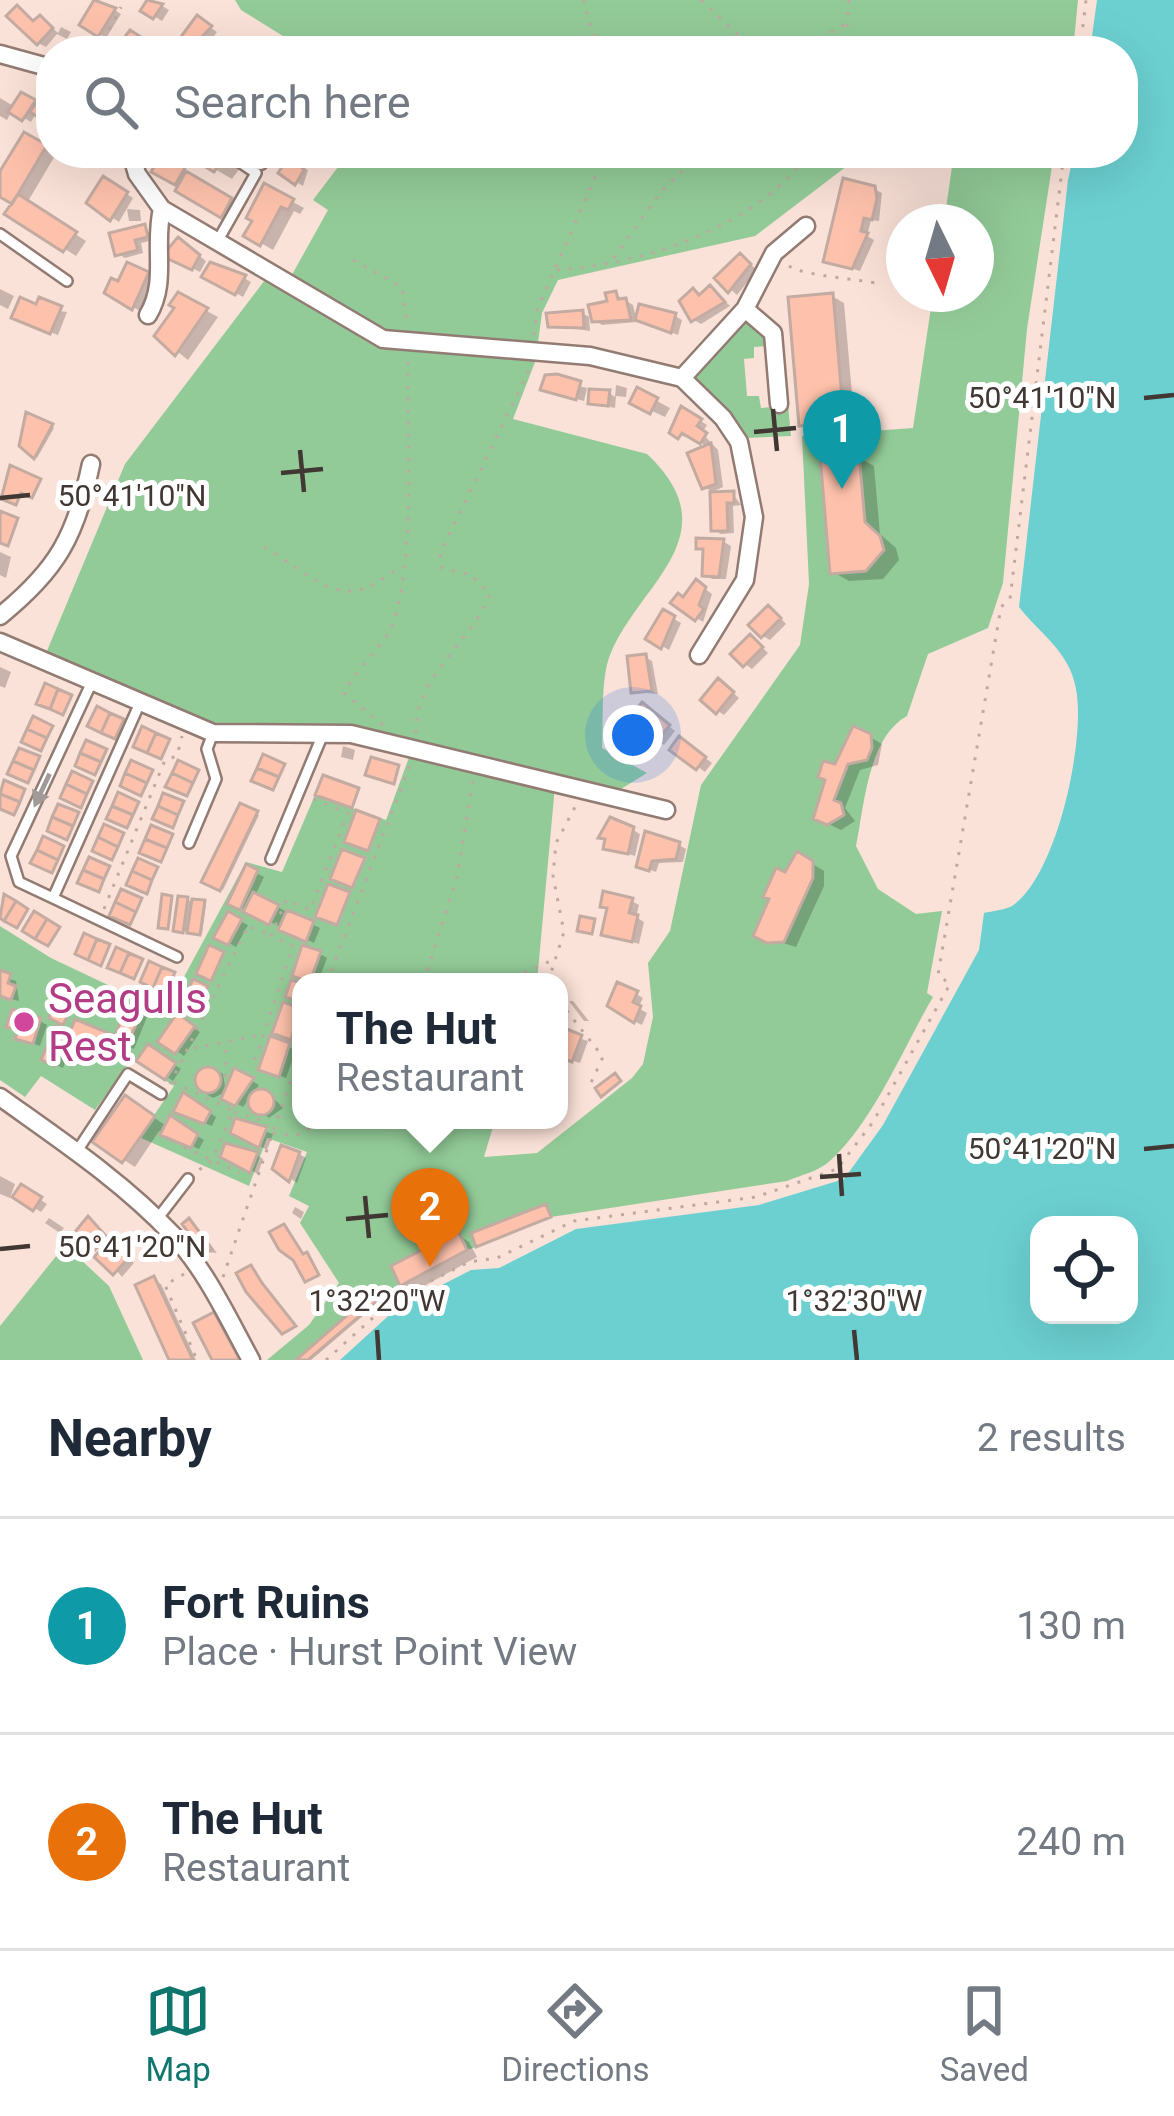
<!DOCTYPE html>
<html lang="en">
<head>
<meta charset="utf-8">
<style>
  body { margin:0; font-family:Roboto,sans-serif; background:#f2f2f3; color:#1f2937 }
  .controls { position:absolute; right:36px; bottom:36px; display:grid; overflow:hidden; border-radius:24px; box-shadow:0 12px 48px #0002 }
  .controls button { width:108px; height:108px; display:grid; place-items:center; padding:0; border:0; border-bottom:3px solid #e0e1e3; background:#fff; color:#1f2937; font:60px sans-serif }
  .compass { position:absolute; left:886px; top:204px; width:108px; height:108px; border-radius:50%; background:#fff; box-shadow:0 12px 48px #0002; rotate:175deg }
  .you { position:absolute; left:633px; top:735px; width:42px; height:42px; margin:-30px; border:9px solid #fff; border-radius:50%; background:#1a73e8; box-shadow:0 0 0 18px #1a73e833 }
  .badge { display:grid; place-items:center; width:78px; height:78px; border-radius:50%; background:#0f766e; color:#fff; font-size:39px; font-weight:700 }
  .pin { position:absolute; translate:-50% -99px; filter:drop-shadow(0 3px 6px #0008) }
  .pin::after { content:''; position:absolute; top:63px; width:42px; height:36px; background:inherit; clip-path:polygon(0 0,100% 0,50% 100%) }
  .popup { position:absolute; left:292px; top:973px; width:276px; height:156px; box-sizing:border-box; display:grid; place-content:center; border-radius:24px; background:#fff; filter:drop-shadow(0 3px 9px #0005); font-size:39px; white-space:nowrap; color:#747a83 }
  .popup b { font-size:45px; color:#1f2937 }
  .popup::after { content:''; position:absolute; left:50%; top:100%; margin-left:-24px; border:24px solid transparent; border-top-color:#fff }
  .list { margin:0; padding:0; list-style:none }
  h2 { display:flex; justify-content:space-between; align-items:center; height:156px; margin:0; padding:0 48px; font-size:51px }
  h2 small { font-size:39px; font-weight:400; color:#747a83 }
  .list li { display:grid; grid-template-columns:78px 1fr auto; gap:36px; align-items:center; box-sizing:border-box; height:216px; padding:0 48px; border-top:3px solid #e0e1e3 }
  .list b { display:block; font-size:45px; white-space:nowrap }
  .list p { margin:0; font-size:39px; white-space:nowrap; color:#747a83 }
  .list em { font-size:39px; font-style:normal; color:#747a83 }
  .icon { flex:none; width:66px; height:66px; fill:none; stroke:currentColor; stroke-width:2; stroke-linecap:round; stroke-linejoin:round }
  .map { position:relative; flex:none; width:1174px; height:1360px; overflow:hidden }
  .search { position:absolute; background:#fff; box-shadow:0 12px 48px #0002; left:36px; right:36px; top:36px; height:132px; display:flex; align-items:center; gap:30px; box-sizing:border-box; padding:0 42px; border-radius:48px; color:#747a83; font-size:45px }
  .sheet { height:588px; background:#fff }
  nav { display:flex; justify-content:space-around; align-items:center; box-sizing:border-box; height:168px; border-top:3px solid #e0e1e3; background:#fff; font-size:33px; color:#747a83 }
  nav a { display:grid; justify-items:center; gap:6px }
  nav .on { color:#0f766e }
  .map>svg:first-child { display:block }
</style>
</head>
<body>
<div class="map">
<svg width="1174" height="1360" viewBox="0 0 1174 1360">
  <rect width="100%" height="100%" fill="#fbe2d8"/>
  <path fill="#93cb98" d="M235 0H1078L1073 51H307L241 10Z
    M337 153H864L755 236 558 280 542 313 537 350 384 335 289 280 328 210 313 200 338 167Z
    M954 153H1054L1027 329 1003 583 988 628 928 654 907 716C868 737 864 807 856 846L878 889 916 914 942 911 927 993 933 997C903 1048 875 1119 831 1160 820 1171 801 1175 787 1181L551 1217 545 1204 471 1233 476 1247 467 1250 458 1232 391 1266 400 1286 382 1297 376 1290 296 1360H267L309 1325 339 1283 300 1223 309 1206 289 1196 307 1152 267 1138 249 1186 139 1137 174 1086 132 1059 95 1110 41 1076 25 1097 0 1080V926L51 958 165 1012 246 862 282 872 315 795 386 820 411 752 431 748 213 730 44 658 125 464 268 276 381 343 537 357 513 419 647 454C733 535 638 584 610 655 600 681 604 721 602 748L647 773 621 789 556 775 537 982H301V1120H495L484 1157 537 1153 632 1078 643 1064 653 1017 648 963 670 931 701 785 800 645 809 584 802 436 913 428 933 294H976V222H944Z
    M748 319 768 336 769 346 754 347V358L744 359 747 396H759L761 408 788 405 791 436 746 438 694 377Z
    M65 1245 109 1286 143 1360H0V1326Z"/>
  <path fill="#6cd0d1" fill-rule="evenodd" d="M1097 0H1174V1360H340L397 1308 471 1270 499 1268 576 1229 759 1205 844 1179 883 1125 979 950 984 913C992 911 1005 910 1012 906 1057 876 1086 740 1076 689 1070 652 1040 634 1019 607L1068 180 1074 153H1123V51H1090ZM1039 1225H1129V1315H1039Z"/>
  <path fill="#0003" d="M98 0 121 14 106 38 83 24Z
    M152 0 169 10 162 21 144 10Z
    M198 19 217 32 203 51 181 42Z
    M47 23 58 33 61 27 71 32 67 39 57 34 46 47 38 43 35 24Z
    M22 96 38 105 51 100V122L37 112 31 122 12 111 7 120 0 116V98L15 107Z
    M25 136 56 154 27 203 86 241 76 256 9 213 16 203 0 194V177Z
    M78 153H105L97 166Z
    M202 153 227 168 231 162 240 168 232 179 196 158Z
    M163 157 242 208 234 222 156 171Z
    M291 159 308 170 303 186 282 173Z
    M104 180 133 198 119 222 90 202Z
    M266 187 304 208 300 214 294 211 273 250 247 235Z
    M874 189 882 193 879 221 871 220 867 236 874 240 860 271 826 261Z
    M127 209 140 210 141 221H129Z
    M145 227 154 240 141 243 143 253 125 258 118 254Z
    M186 245 206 261 200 272 167 255Z
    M741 256 757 270 737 295 718 278Z
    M225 267 251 282 243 297 205 276Z
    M147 275 154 279 140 311 108 292Z
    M711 288 730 306 701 324 694 320V292L701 296Z
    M0 289 14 296 8 309 0 305Z
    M615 294 633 305 637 322 602 325 589 317 590 331 550 325 582 313 595 320Z
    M179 296 218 317 188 360 158 336 178 307Z
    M832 296 844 303 855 428 814 431 802 424Z
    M38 308 67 312 58 335 22 321Z
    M675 316 682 320 678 335 646 322Z
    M547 378 587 388 584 401 551 392Z
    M616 385 627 388 626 397 616 396 615 408 591 403 609 393 615 397Z
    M638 391 670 408 665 417 633 402Z
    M683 410 707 425 702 433 718 450 723 487 712 492 705 487 710 447 673 432Z
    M28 416 54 428 37 458 27 453Z
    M858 457 874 466 880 534 896 548 899 560 883 579 849 581 833 572Z
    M733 494 741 505 733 506 734 533 721 534 714 530 713 495Z
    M724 542 731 546 726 579H712L705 574 706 551 699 547Z
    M0 552 11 557 6 578 0 575Z
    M697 583 712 594 703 622 674 603 685 600Z
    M664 613 681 623 669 650 649 638Z
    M776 613 786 624 770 640 763 636Z
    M757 642 768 653 752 669 745 664Z
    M645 657 652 661 658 694 634 692Z
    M0 667 11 672 5 688 0 686Z
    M726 686 739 698 724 715 718 711Z
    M650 710 675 731 664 745 657 741Z
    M870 737 882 744 878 765 860 770 845 808 855 821 841 830 816 818 837 768Z
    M687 744 712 763 705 772 673 749Z
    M343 746 355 750 353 760 341 757Z
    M241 807 259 815 223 890 205 881Z
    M633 830 640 834 635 856 606 847Z
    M679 845 686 849 683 862 659 863 656 872 640 866Z
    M798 855 824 871V886L796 947 757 935 778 872 786 876Z
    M247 868 264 877 255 896 320 928 314 943 231 903Z
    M187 900 206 905 202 934 179 931Z
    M632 901 639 905 636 917 644 922 639 944 604 934Z
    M229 915 248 925 236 947 218 937Z
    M320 954 327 958 318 982 302 978Z
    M0 976 16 981 19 1001 0 996Z
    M636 994 643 998 638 1008 647 1013 642 1025 617 1013Z
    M569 1001H573L589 1021H584Z
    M285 1006 301 1011 294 1039 276 1032Z
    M129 1008 147 1017 134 1049 118 1043 114 1052 76 1036 63 1068 52 1063 57 1029 71 1036 77 1023 116 1039Z
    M178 1017 200 1032 184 1056 162 1041Z
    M40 1021 47 1025 40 1046 26 1041Z
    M559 1032 588 1041 580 1063 559 1056Z
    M272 1040 296 1050 286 1078 269 1072Z
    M148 1048 181 1069 173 1081 141 1060Z
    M216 1070 223 1074 226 1092 213 1098 206 1094 200 1072Z
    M236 1072 259 1085 243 1107 225 1097Z
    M266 1090 283 1108 269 1118 250 1105Z
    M184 1096 216 1117 212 1126 184 1115Z
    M137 1106 168 1127 171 1120 204 1140 199 1149 159 1131 135 1167 124 1160Z
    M237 1122 273 1134 267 1150 233 1131Z
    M299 1154 306 1158 297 1183 275 1168Z
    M257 1155 263 1159 258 1174 224 1156Z
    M0 1176 15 1184 10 1198 0 1194Z
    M22 1187 47 1204 41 1212 16 1196Z
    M295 1207 304 1212 301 1219 292 1213Z
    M545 1207 552 1218 478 1245Z
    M49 1218 64 1228 60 1233 45 1223Z
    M89 1220 134 1263 122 1277 97 1247Z
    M189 1222 196 1226 217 1253 206 1252Z
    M458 1235 469 1242 477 1257 415 1291 403 1284Z
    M154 1280 161 1284 196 1360H173L139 1287Z
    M377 1293 383 1299 311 1360H300Z
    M214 1315 226 1322 246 1360H216L197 1324Z"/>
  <path fill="#fec2ac" stroke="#c3aba2" stroke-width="3" d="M94 0 116 8 98 37 79 25Z
    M147 0 163 4 153 19 140 11Z
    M17 5 33 21 40 15 53 28 37 45 6 16Z
    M197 15 212 26 189 51 177 42Z
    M130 30 144 39 136 51 120 43Z
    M21 92 36 100 22 121 8 112Z
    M43 92 51 97V125L30 112Z
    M24 132 47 145 12 204 0 197V171Z
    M162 153 186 166 175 185 151 172Z
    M196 153 221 161 214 172 192 159Z
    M290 155 304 170 295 185 278 173Z
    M186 171 232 198 221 218 175 191Z
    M103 176 128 192 110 221 86 203Z
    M843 178 875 186 877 198 872 220 864 218 861 231 868 233 852 269 823 262Z
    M264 183 294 199 288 210 281 207 260 246 243 236 252 221 246 218Z
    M18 194 77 232 63 252 4 214Z
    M145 224 148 237 135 240 138 250 115 256 109 233Z
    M178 237 200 255 192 270 162 256Z
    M740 253 751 264 728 293 714 278Z
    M127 262 149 272 132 310 104 293 111 278 118 281Z
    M210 262 246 275 235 295 201 277Z
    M710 285 725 302 691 322 679 301 693 288 699 295Z
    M616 291 618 299 626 298 631 320 592 322 588 305 607 301 605 293Z
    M178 292 208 308 175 356 154 336 174 308 169 305Z
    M833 293 844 422 799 426 788 297Z
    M20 297 36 304 39 297 62 306 50 334 11 318Z
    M639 304 676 313 671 333 635 320Z
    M583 310 584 328 548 327 546 313Z
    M557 374 581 381 576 400 540 390 545 375Z
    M637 387 658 398 650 414 629 403Z
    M589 389 610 390 608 406 588 404Z
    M681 406 702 419 697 426 707 433 700 444 682 433 678 439 669 433Z
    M26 412 53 424 34 459 19 446Z
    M711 443 716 484 702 489 687 453Z
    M859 454 865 522 880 536 884 550 866 571 830 574 820 455Z
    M10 465 41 479 32 498 21 493 16 505 1 499Z
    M734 491V503H727L728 531H711L710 492Z
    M0 511 18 518 8 546 0 543Z
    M696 538 724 539 719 577 702 576 703 549H696Z
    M696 579 706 587 699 605 704 609 695 621 670 603 678 593 683 597Z
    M768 605 781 618 761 638 748 625Z
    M663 609 675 616 661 649 645 639Z
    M750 634 763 647 743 667 730 654Z
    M646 654 652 691 631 693 627 656Z
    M718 678 734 692 716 714 700 700Z
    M45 683 58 689 50 709 36 704Z
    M58 689 72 695 63 715 50 709Z
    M642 702 670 725 655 743 627 720Z
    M97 706 110 713 101 733 87 726Z
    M110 713 124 719 115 739 101 733Z
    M33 716 53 726 47 738 27 729Z
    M142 726 156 733 147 753 133 747Z
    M853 726 871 734 872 748 867 760 848 764 834 800 841 803 844 815 827 825 813 819 825 780 818 777 823 761 835 764Z
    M27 729 47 738 41 751 21 742Z
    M156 733 170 739 161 759 147 753Z
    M679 736 706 757 696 770 669 750Z
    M86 740 107 749 101 762 80 753Z
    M19 748 40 756 34 770 13 761Z
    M80 753 101 762 95 775 75 766Z
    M263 754 285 764 279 777 257 768Z
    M371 757 399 765 394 784 365 775Z
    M131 760 153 770 147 783 125 773Z
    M178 760 199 770 193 783 172 773Z
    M13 761 34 770 28 783 7 774Z
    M257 768 279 777 273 790 251 781Z
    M72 771 93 781 87 794 66 784Z
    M125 773 147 783 141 796 120 786Z
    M172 773 193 783 187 796 165 787Z
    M323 775 359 788 352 808 315 795Z
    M4 780 25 789 20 802 0 794Z
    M66 784 87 794 81 808 60 798Z
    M118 792 139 802 133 815 112 806Z
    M163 793 184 801 178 815 158 806Z
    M0 794 20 802 14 815 0 809Z
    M240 803 258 811 220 891 201 882Z
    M58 804 79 812 73 826 52 817Z
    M112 806 133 815 127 828 106 819Z
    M158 806 178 815 173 828 152 819Z
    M356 810 380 819 368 851 344 842Z
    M52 817 73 826 67 840 47 831Z
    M610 817 634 827 628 854 603 849 605 839 598 838Z
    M104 824 124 833 118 847 98 837Z
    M151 825 173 834 167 848 145 839Z
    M645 831 680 842 676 859 652 861 649 871 636 867Z
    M43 836 64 846 58 860 37 850Z
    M98 837 118 847 112 860 92 851Z
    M145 839 167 848 161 862 139 853Z
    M342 849 365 858 352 888 330 879Z
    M37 850 58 860 52 873 30 863Z
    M797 851 813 861V878L784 942 767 943 753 936 769 899 763 897 776 868 785 872Z
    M89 857 110 866 104 879 83 870Z
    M138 858 158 867 152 880 132 871Z
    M246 864 258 870 240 910 227 904Z
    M83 870 104 879 99 892 77 883Z
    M132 871 152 880 147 894 126 885Z
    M328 884 350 892 337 925 315 917Z
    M121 889 142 898 136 912 115 902Z
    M603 891 633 898 629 913 638 915 632 942 601 935 607 908 600 907Z
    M253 892 279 905 269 925 243 912Z
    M4 894 16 901 4 921 0 918Z
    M162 894 172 896 168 929 158 928Z
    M178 896 188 897 183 933 173 931Z
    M192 899 205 900 200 935 187 933Z
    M16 901 28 909 17 928 4 921Z
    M115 902 136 912 130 925 109 916Z
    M287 910 314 921 306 942 278 930Z
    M34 911 47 919 35 939 22 931Z
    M228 911 242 919 228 945 213 938Z
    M580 916 595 919 592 934 577 931Z
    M47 919 60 927 48 946 35 939Z
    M84 933 97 939 88 960 75 954Z
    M97 939 110 944 101 966 88 960Z
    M209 945 224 952 211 981 196 974Z
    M302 945 321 951 310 982 292 976Z
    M116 947 129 953 120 973 107 968Z
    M129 953 143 959 134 979 120 973Z
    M149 961 162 967 153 988 140 982Z
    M162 967 175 972 166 993 153 988Z
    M0 970 11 974 8 983 16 986 11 1000 0 996Z
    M193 979 208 986 193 1017 179 1010Z
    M291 980 301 983V1002L285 997Z
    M617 982 638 991 633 1002 641 1006 634 1023 607 1006Z
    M56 1002 71 1009 63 1025 49 1018Z
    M283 1002 301 1008 291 1040 272 1033Z
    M128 1004 142 1010 126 1048 112 1042Z
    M12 1009 41 1018 33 1044 15 1039 18 1030 6 1027Z
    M177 1013 195 1026 175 1054 157 1042Z
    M75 1019 113 1035 107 1051 69 1035Z
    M55 1026 69 1031 55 1066 41 1060Z
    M559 1026 582 1035 572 1062 559 1057Z
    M270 1036 290 1043 279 1077 258 1070Z
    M148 1044 176 1063 165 1080 136 1061Z
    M195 1080a13 13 0 1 1 26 0a13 13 0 1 1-26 0Z
    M234 1068 254 1078 235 1106 221 1099Z
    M615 1073 621 1081 601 1097 595 1088Z
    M248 1102a13 13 0 1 1 26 0a13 13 0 1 1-26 0Z
    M183 1092 211 1111 204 1124 173 1112Z
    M125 1095 155 1116 122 1163 92 1142Z
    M170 1115 198 1134 191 1148 160 1135Z
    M235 1118 267 1127 259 1148 230 1133Z
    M225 1143 258 1152 250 1173 220 1157Z
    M281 1145 300 1152 289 1182 272 1169Z
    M21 1184 42 1197 33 1211 12 1197Z
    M546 1204 551 1217 476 1247 471 1233Z
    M88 1216 106 1236 95 1250 74 1233Z
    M189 1218 212 1249 204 1254 182 1224Z
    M284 1224 303 1254 307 1252 319 1275 305 1282 293 1260 279 1250 269 1232Z
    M458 1231 467 1250 400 1286 391 1266Z
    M110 1240 129 1257 113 1275 94 1257Z
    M251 1265 262 1283 296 1326 282 1334 246 1292 236 1273Z
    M154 1276 193 1360H169L135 1285Z
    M377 1289 382 1297 308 1360H296Z
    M214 1312 240 1360H212L193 1323Z"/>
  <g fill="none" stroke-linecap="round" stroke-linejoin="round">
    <defs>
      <path id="service" d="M0 234 67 281
        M217 242 256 173 226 153
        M91 684 11 856 19 882 53 898 139 705
        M189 843 216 779 207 749 213 733
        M271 859 323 734
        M53 898 177 957
        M77 1151 128 1074 161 1094
        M158 1218 188 1179"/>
      <path id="minor" d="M0 54 51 68
        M131 153 137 174 162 209 383 339 590 356 682 378 723 418 739 442 754 517 745 580 699 655
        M260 161 265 153
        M745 309 773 333 779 404
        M148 315C168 282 153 246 162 209
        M682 378 745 309 774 253 806 226
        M0 616C57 570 76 536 91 464
        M0 642 213 733 351 734 666 810
        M0 1097C60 1140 122 1181 173 1235 206 1270 228 1318 251 1360"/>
    </defs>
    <use href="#service" stroke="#927b72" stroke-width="14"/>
    <use href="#minor" stroke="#927b72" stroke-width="21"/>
    <path stroke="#bda9a1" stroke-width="3" stroke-dasharray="3 9" stroke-linecap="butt" d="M583 0 598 51
      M701 0 755 51
      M98 51 121 7
      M800 51 850 21
      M845 51 849 0
      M1080 51 1086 0
      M614 258 659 194 700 153
      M353 260 402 287 407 324
      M789 266C804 276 859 279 881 284
      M557 270C644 264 756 228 809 153
      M534 335 537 310 597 173 600 153
      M264 547C321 581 342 616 400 566
      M383 725 344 693C356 669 387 641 392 626 417 559 406 431 408 357
      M416 733C414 676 471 644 490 594L471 575 442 568 440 553 530 368
      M104 909 165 760 177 756 182 736
      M327 982 410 765
      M424 982 457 876 473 781
      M502 982 553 960
      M548 982 564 932 553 876 556 843 575 807
      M559 1001 603 1057 589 1087
      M194 1048 261 1035
      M255 1060 293 946 271 936 286 900 310 910 348 813 311 798
      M225 1077 226 1044
      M174 1082 233 1111 212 1160 199 1170
      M170 1084 248 926 270 935
      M234 1112 265 1121
      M273 1133 295 1136 327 1120
      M184 1147 240 1173
      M184 1274 165 1285 197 1360
      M223 1277 301 1051
      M326 1360 393 1300 469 1262 497 1258 574 1221 756 1197 837 1169 873 1122 950 984 938 975 1001 607 1010 599 1064 153"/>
    <use href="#service" stroke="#fff" stroke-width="9"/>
    <use href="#minor" stroke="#fff" stroke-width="16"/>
  </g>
  <defs><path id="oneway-solid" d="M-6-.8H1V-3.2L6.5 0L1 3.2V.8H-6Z" transform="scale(3)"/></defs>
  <use fill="#a09b99" href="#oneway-solid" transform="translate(42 790) rotate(115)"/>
  <path fill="none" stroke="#413733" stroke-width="4.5" d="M1144 398 1174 395M773 409 777 451M754 432 796 428M300 450 304 492M281 473 323 469M0 498 30 495M1144 1149 1174 1146M839 1154 842 1196M820 1177 861 1174M365 1196 369 1238M346 1219 388 1215M0 1249 30 1246M377 1330 379 1360M854 1330 857 1360"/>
  <circle fill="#d1479c" stroke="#fff" stroke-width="4.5" cx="24" cy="1022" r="12"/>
  <g text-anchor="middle" stroke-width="10" stroke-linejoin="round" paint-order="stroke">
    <g font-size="42" fill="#b23c85" stroke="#fff" text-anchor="start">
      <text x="48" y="1013">Seagulls<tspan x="48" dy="48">Rest</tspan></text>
    </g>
  </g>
  <g font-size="30" text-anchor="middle" fill="#413733" stroke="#fff" stroke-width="10" stroke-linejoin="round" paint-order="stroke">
    <text x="1042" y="408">50°41'10"N</text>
    <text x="132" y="506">50°41'10"N</text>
    <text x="1042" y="1159">50°41'20"N</text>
    <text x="132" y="1257">50°41'20"N</text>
    <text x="377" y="1311">1°32'20"W</text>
    <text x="854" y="1311">1°32'30"W</text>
  </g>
</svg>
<div class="controls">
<button><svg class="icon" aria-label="locate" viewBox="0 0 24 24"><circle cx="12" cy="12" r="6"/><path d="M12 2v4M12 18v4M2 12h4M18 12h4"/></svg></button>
</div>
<svg class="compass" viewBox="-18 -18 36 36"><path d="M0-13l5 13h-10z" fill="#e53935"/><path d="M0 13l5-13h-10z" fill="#747a83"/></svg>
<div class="you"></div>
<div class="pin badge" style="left:842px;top:489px;background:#0f9aa8">1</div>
<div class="pin badge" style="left:430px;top:1267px;background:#e8710a">2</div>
<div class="popup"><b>The Hut</b>Restaurant</div>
<div class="search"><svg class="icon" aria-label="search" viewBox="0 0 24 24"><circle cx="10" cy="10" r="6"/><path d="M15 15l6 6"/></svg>Search here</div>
</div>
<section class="sheet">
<h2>Nearby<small>2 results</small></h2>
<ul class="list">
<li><span class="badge" style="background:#0f9aa8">1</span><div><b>Fort Ruins</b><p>Place · Hurst Point View</p></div><em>130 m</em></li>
<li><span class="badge" style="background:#e8710a">2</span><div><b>The Hut</b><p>Restaurant</p></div><em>240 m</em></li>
</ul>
</section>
<nav>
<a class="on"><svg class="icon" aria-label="map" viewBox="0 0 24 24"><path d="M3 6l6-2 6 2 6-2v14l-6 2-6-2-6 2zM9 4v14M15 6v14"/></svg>Map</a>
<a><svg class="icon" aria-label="directions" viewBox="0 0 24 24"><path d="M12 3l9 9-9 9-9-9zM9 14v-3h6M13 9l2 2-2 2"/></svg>Directions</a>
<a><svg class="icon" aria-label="saved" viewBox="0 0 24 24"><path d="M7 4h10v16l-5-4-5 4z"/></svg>Saved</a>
</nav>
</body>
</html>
